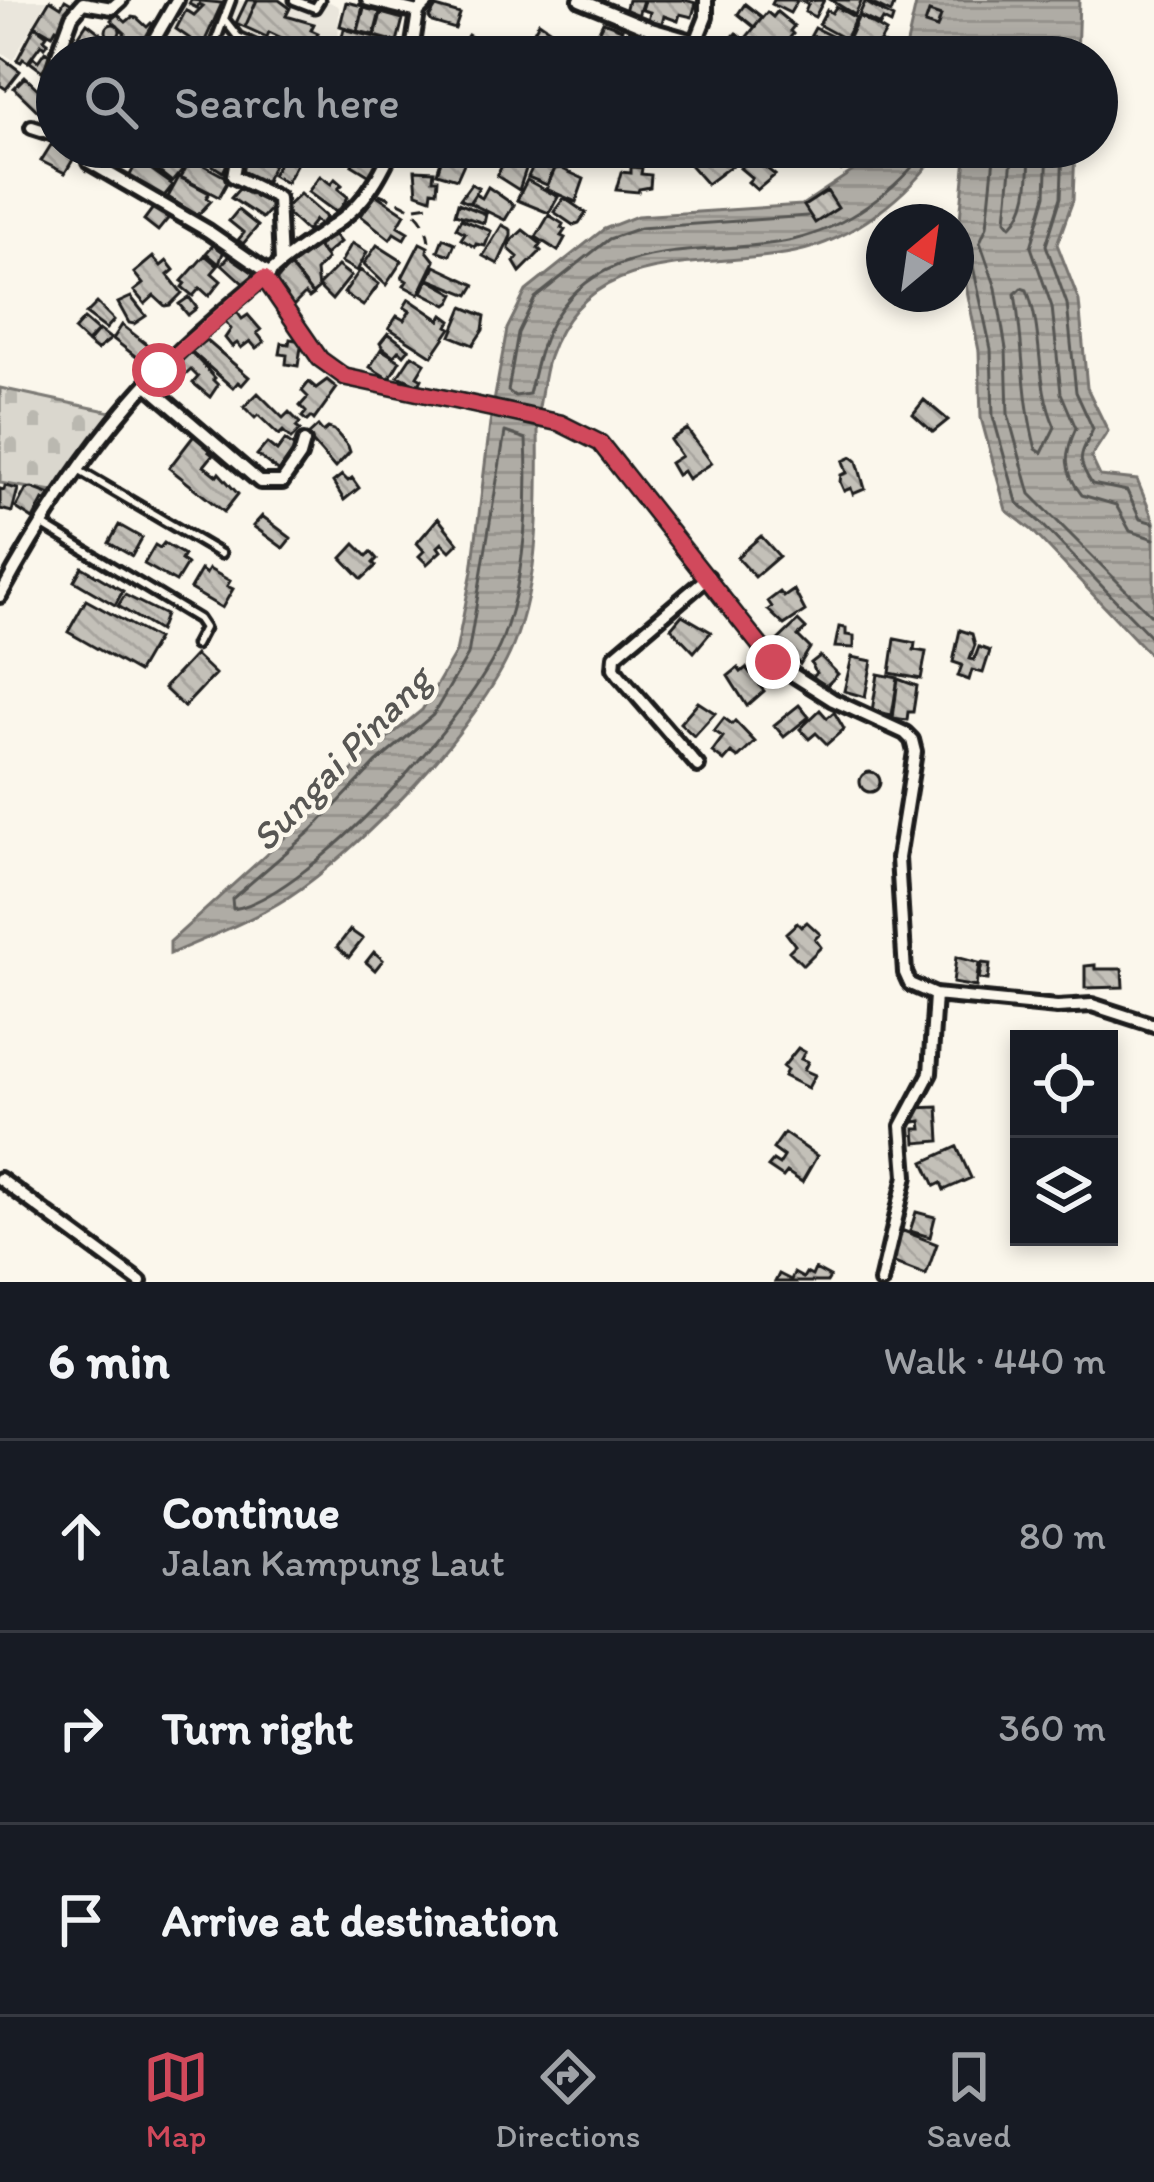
<!DOCTYPE html>
<html lang="en">
<head>
<meta charset="utf-8">
<style>
  body { margin:0; font-family:Itim,sans-serif; background:#242831; color:#f1f3f6 }
  .controls { position:absolute; right:36px; bottom:36px; display:grid; overflow:hidden; border-radius:0px; box-shadow:0 6px 18px #0003 }
  .controls button { width:108px; height:108px; display:grid; place-items:center; padding:0; border:0; border-bottom:3px solid #363941; background:#171b24; color:#f1f3f6; font:60px sans-serif }
  .compass { position:absolute; left:866px; top:204px; width:108px; height:108px; border-radius:50%; background:#171b24; box-shadow:0 6px 18px #0003; rotate:29deg }
  .stop { position:absolute; width:36px; height:36px; margin:-27px; border:9px solid #d1495b; border-radius:50%; background:#fff }
  .stop.end { background:#d1495b; border-color:#fff; box-shadow:0 3px 12px #0008 }
  .list { margin:0; padding:0; list-style:none }
  h2 { display:flex; justify-content:space-between; align-items:center; height:156px; margin:0; padding:0 48px; font-size:51px }
  h2 small { font-size:39px; font-weight:400; color:#9ea1a6 }
  .list li { display:grid; grid-template-columns:78px 1fr auto; gap:36px; align-items:center; box-sizing:border-box; height:192px; padding:0 48px; border-top:3px solid #363941 }
  .list b { display:block; font-size:45px; white-space:nowrap }
  .list p { margin:0; font-size:39px; white-space:nowrap; color:#9ea1a6 }
  .list em { font-size:39px; font-style:normal; color:#9ea1a6 }
  .icon { flex:none; width:66px; height:66px; fill:none; stroke:currentColor; stroke-width:2; stroke-linecap:round; stroke-linejoin:round }
  .map { position:relative; flex:none; width:1154px; height:1282px; overflow:hidden }
  .search { position:absolute; background:#171b24; box-shadow:0 6px 18px #0003; left:36px; right:36px; top:36px; height:132px; display:flex; align-items:center; gap:30px; box-sizing:border-box; padding:0 42px; border-radius:66px; color:#9ea1a6; font-size:45px }
  .sheet { height:732px; background:#171b24 }
  nav { display:flex; justify-content:space-around; align-items:center; box-sizing:border-box; height:168px; border-top:3px solid #363941; background:#171b24; font-size:33px; color:#9ea1a6 }
  nav a { display:grid; justify-items:center; gap:6px }
  nav .on { color:#d1495b }
  .map>svg:first-child { display:block }
</style>
</head>
<body>
<div class="map">
<svg width="1154" height="1282" viewBox="0 0 1154 1282">
  <defs>
    <pattern id="cemetery-stones" width="16" height="16" patternUnits="userSpaceOnUse" patternTransform="scale(3)"><rect width="16" height="16" fill="#dad7ce"/><path d="M2 7V4a2 2 0 0 1 4 0v3zM10 15v-3a2 2 0 0 1 4 0v3z" fill="#bab8b0"/></pattern>
    <pattern id="water-rules" width="6" height="5" patternUnits="userSpaceOnUse" patternTransform="scale(3)"><rect width="6" height="5" fill="#afaca5"/><path d="M0 2.5h6" fill="none" stroke="#96938d"/></pattern>
    <pattern id="building-back-hatch" width="6" height="6" patternUnits="userSpaceOnUse" patternTransform="scale(3)"><rect width="6" height="6" fill="#c3c0b8"/><path d="M-1 5l2 2M0 0l6 6M5-1l2 2" fill="none" stroke="#a7a49e"/></pattern>
  </defs>
  <rect width="100%" height="100%" fill="#fbf7ec"/>
  <filter id="ink" filterUnits="userSpaceOnUse"><feTurbulence type="fractalNoise" baseFrequency=".00833" numOctaves="2"/><feDisplacementMap in="SourceGraphic" scale="24" xChannelSelector="R" yChannelSelector="G"/><feConvolveMatrix kernelMatrix="1 2 1 2 8 2 1 2 1" color-interpolation-filters="sRGB"/></filter>
  <g filter="url(#ink)">
    <path fill="#eae6dc" d="M0 0H47L13 60 0 51Z
      M182 0 330 2 339 7 338 57H148Z"/>
    <path fill="url(#cemetery-stones)" stroke="#7b7a75" stroke-width="3" d="M0 388 111 412 53 492 0 483Z"/>
    <path fill="url(#water-rules)" stroke="#74726e" stroke-width="3" d="M917 0H1079L1077 57H904Z
      M874 147H942C909 195 853 240 795 252 703 271 588 243 549 357 543 374 542 394 538 412L516 408 514 421 538 428C539 499 540 578 513 646 480 727 360 850 287 898 251 921 209 937 170 954V942L303 821 367 755 422 710 456 652 472 571 491 416 503 419 506 405 494 402 507 329 526 291 604 229 637 216 802 205 856 169Z
      M967 147H1075L1073 200 1057 244 1079 301 1087 388 1108 431 1091 457 1100 476 1137 480 1154 521V659L1032 530 1006 510 981 418 979 351 962 265 960 219Z"/>
    <g fill="none" stroke-linecap="round" stroke-linejoin="round">
      <path stroke="#575653" stroke-width="3" d="M995 147 987 226 980 242 996 288 1006 349 1008 414 1030 494 1154 618
        M1013 147 1006 220 1011 226C1031 207 1029 174 1030 147
        M1048 147 1046 195 1031 247 1052 307 1061 393 1076 428C1064 454 1063 471 1082 495L1116 505 1130 531 1154 539
        M1063 147 1061 197 1046 245 1067 304 1076 392 1093 429C1082 455 1074 456 1092 484L1127 491 1140 519 1154 523
        M807 216 640 228 609 239 535 298 518 333 508 391 515 396 529 394C536 367 540 341 556 316 608 233 712 258 793 240 845 228 898 190 928 147
        M956 251 971 257 991 349 993 416 1017 502 1040 522 1154 640
        M1021 288 1027 290C1044 334 1035 382 1055 427L1042 453 1036 449C1022 398 1024 346 1015 294Z
        M505 432 526 439C529 505 525 578 502 640 475 711 308 897 233 909L232 899 312 830 376 763 433 715 468 655Z"/>
    </g>
    <path fill="url(#building-back-hatch)" stroke="#1c1c1c" stroke-width="3" d="M50 0 61 7 65 0 72 4 60 30 56 28 52 35 35 25Z
      M191 0 222 3 202 47 176 29 186 10 194 15 203 6 199 4 197 8 189 4Z
      M247 0H257L245 27 236 23Z
      M257 0H279L290 8 286 16 314 24 311 30 318 33 310 51 269 32 267 37 245 27Z
      M628 0H643L637 19 624 15Z
      M645 0H685L696 3 692 17 680 14 678 21 664 16 662 24 648 20 650 12 642 10Z
      M774 0H795L797 1 790 13 772 4Z
      M824 0 815 17 805 12 808 5 801 1Z
      M831 0H862L855 15Z
      M865 0H896L891 13Z
      M346 2 363 6 357 31 340 26Z
      M865 2 893 18 891 24 883 20 880 25 859 15Z
      M745 4 762 17 754 27 738 14Z
      M436 7 460 14 455 29 432 22 429 18Z
      M836 7 856 18 845 39 819 25 827 10 832 13Z
      M364 8 380 12 374 35 358 31Z
      M767 12 773 17 777 12 794 26 790 31 793 34 774 57H767L745 39Z
      M929 12 941 16 937 28 925 24Z
      M381 13 403 19 397 42 375 36Z
      M117 14 126 22 132 17 137 18 147 27 151 23 158 29 143 44 148 48 139 57H130L116 44 125 33 111 20Z
      M859 16 886 32 874 52 848 40Z
      M539 22 555 33 543 50 529 40Z
      M603 22 622 29 612 50 594 41Z
      M87 23 113 43 105 57 80 54 89 42 79 35Z
      M106 31a7 7 0 1 1 14 0a7 7 0 1 1-14 0Z
      M35 26 47 35 44 39 48 42 44 47 41 44 28 62 23 59 21 62 17 60Z
      M631 26 659 38 651 57H623L628 47 623 45Z
      M815 28 831 36 826 45 810 37Z
      M344 29 397 43 394 55 341 41Z
      M736 33 765 57 717 54Z
      M468 35 504 56V57H463L467 50 461 46Z
      M681 40 688 46 691 42 707 57H679L672 49Z
      M590 43 620 56V57H584Z
      M358 46 379 57H352Z
      M423 46 445 50 443 57H420Z
      M45 51 52 56 42 71 30 62 33 57 38 61Z
      M0 56 20 71 6 89 0 85Z
      M25 77 39 90 43 86 49 91 44 96 48 100 38 111 14 88Z
      M57 96V124L45 115Z
      M51 145 77 153 65 173 41 161Z
      M110 147H135L137 148 124 167 109 160 115 151Z
      M145 147H155L183 169 172 182 138 155Z
      M164 147H183L190 151 183 164 168 156 171 151Z
      M198 147H236L223 172 195 154Z
      M246 147H262L278 154 265 183 236 170Z
      M288 147 304 150 286 183 272 175Z
      M571 147H592L584 166 566 158Z
      M698 147H756L707 184 684 158Z
      M825 147H863L849 167 845 164 841 170 829 161 833 155Z
      M362 148 380 158 370 176 352 165Z
      M510 148 530 157 519 190 497 176Z
      M444 152 466 159 457 179 437 173Z
      M764 154 771 160 765 167 775 175 757 190 748 182 752 178 740 168 748 159 753 157 758 161Z
      M538 155 556 163 547 185 528 177Z
      M138 160 173 185 161 200 129 177Z
      M196 161 229 179 219 197 181 177 189 162 194 165Z
      M631 167 642 168 641 174 651 175 650 187 639 189 638 192 616 190 621 172 631 173Z
      M560 168 584 179 576 202 546 189 555 169Z
      M415 170 434 171 433 179H438L437 191 432 190 431 198 417 193Z
      M320 176 331 184 335 179 342 185 338 189 348 197 340 209 334 211 308 192Z
      M179 177 209 193 206 198 211 201 197 216 168 197Z
      M527 180 558 197 549 213 517 200Z
      M471 184 479 188 469 203 460 199Z
      M488 187 514 205 505 220 470 203 475 194 482 198Z
      M252 188 274 205 262 218 231 198 239 189 247 193Z
      M827 191 838 208 815 223 804 206Z
      M300 194 326 217 320 225 315 220 306 231 283 210Z
      M375 194 405 214 398 226 408 232 404 239 394 233 390 239 361 216Z
      M564 198 586 213 579 223 573 225 554 212Z
      M458 203 486 214 484 223 455 214Z
      M156 204 171 215 158 231 144 220Z
      M238 210 258 226 243 244 238 240 244 233 229 221Z
      M549 215 563 224 561 228 565 230 561 236 565 238 558 251 536 237Z
      M461 219 491 231 485 246 476 244 475 247 461 239 465 233 456 228Z
      M502 225 511 230V236L498 264 483 256Z
      M523 230 541 244 538 248 541 251 520 272 514 262 518 257 509 249 510 242Z
      M332 232 340 242 325 255 317 246Z
      M443 238 455 243 450 255 438 251Z
      M215 243 224 250 219 264 206 253Z
      M352 243 367 252 357 271 341 262Z
      M420 243 428 247 427 251 435 261 419 294 404 286 407 281 402 278Z
      M316 245 327 259 316 271 318 289 312 294 289 265Z
      M377 245 402 261 386 285 364 264Z
      M239 254 260 273 246 286 222 264 231 255 234 259Z
      M205 255 218 266 212 273 221 281 209 296 200 288 193 296 182 287 185 283 182 281Z
      M153 257 161 266 167 261 174 270 168 275 182 293 170 305 165 306 154 296 145 304 134 291 143 284 134 273Z
      M289 266 313 295 309 298 305 294 292 307 273 285Z
      M338 266 351 276 332 300 318 286Z
      M435 266 475 285 469 295 429 279Z
      M360 270 379 284 363 306 344 293Z
      M428 279 455 294 451 302 447 305 422 292Z
      M131 297 146 316 134 324 129 323 118 303Z
      M189 297 197 308 188 315 179 304Z
      M409 299 440 320 443 315 451 321 448 326 451 328 432 356 389 328 397 316 404 320 410 311 404 307Z
      M97 303 114 320 106 329 86 314Z
      M463 307 485 316 483 330 473 345 451 336Z
      M237 312 242 319 248 315 261 330 257 333 264 342 256 348 250 341 241 348 237 343 232 347 225 338 231 329 225 321Z
      M84 319 98 331 87 342 74 330Z
      M122 325 150 347 139 359 113 339Z
      M99 330 111 339 97 350 88 343Z
      M388 333 409 349 404 355 399 350 394 356 383 348 380 343Z
      M290 339 302 341 298 366 286 364 287 355 280 354 282 343 289 344Z
      M206 340 249 377 242 385 238 382 233 388 194 354 192 351Z
      M381 349 400 361 389 379 370 367Z
      M191 352 215 378 213 380 218 385 210 397 193 383 198 377 191 370 182 378 173 369Z
      M412 355 425 363 417 376 422 379 419 385 398 376Z
      M327 380 337 388 314 420 311 417 307 421 302 417 306 412 300 406 308 397 302 391 309 382 316 388Z
      M258 393 283 418 289 412 300 423 296 427 300 430 291 439 283 431 279 435 258 415 255 418 244 407Z
      M924 400 948 420 933 432 913 414Z
      M318 426 323 432 328 428 334 430 348 446 350 452 335 468 307 436Z
      M687 429 712 463 688 479 683 471 677 475 670 463 681 456 670 440Z
      M196 433 213 447 209 452 213 455 204 466 217 476 219 473 238 494 224 512 169 468Z
      M285 440 299 450 281 473 257 455 267 443 277 451Z
      M852 457 857 461 865 489 853 494 851 488 844 491 840 482 841 475 847 473 843 461Z
      M342 475 348 481 352 478 359 488 344 500 333 482Z
      M5 486 18 489 12 512 0 509V489L4 490Z
      M32 488 51 495 48 502 43 500 33 519 16 508 26 489Z
      M262 516 291 538 283 548 253 526Z
      M438 518 458 543 450 551 442 543 438 547 441 551 427 564 419 556 424 551 417 543Z
      M119 525 142 538 132 556 109 543Z
      M761 536 779 556 755 577 737 557Z
      M164 543 184 555 181 560 187 564 176 582 144 564 155 545 160 548Z
      M355 544 367 556 371 552 377 559 373 563 376 566 362 579 342 558Z
      M82 567 123 591 115 605 74 581Z
      M209 569 230 581 227 586 233 589 222 608 190 589 201 570 206 574Z
      M794 590 805 611 784 625 768 610 772 607 768 601 780 592 784 597Z
      M125 595 165 615 159 631 118 606Z
      M86 600 157 639 138 672 68 632Z
      M682 615 711 632 694 652 671 628Z
      M798 621 806 629 798 636 810 648 800 664 797 660 790 663 771 647Z
      M839 627 846 628V635L854 636V648L835 647Z
      M960 630 972 634 975 645 970 659 974 660 979 647 990 651 983 673 972 670 969 680 958 676 962 665 953 662Z
      M895 639 915 643 914 650 926 652 921 679 890 673Z
      M195 655 215 674 184 707 164 688Z
      M820 656 838 674 823 689 813 676 816 673 811 663Z
      M852 657 872 661 865 697 844 691Z
      M738 668 741 672 746 668 750 673 753 670 764 683 760 686 764 691 747 706 728 676Z
      M878 674 898 678 892 715 872 711Z
      M898 679 917 686 913 712H908L907 720 893 718Z
      M698 702 715 713 694 736 680 723Z
      M799 705 809 717 784 737 774 725Z
      M820 710 827 718 834 712 844 729 827 744 816 733 809 739 800 729Z
      M724 718 732 724 735 721 755 742 738 758 731 753 724 761 712 752 723 737 714 731Z
      M860 782a10 10 0 1 1 20 0a10 10 0 1 1-20 0Z
      M807 922 820 934 815 939 821 947 803 965 789 951 795 945 786 933 797 923 801 927Z
      M350 930 363 939 349 957 337 947Z
      M374 952 383 960 375 970 366 962Z
      M956 957 979 963 976 987 953 983Z
      M982 963 990 964 988 980 979 979Z
      M1095 965V969H1122L1123 987 1085 988V966Z
      M798 1048 805 1052 801 1059 808 1062 804 1070 815 1075 808 1088 784 1076 787 1070 783 1067Z
      M938 1107 940 1141 916 1143 915 1129H922L921 1121 915 1122 914 1108Z
      M784 1133 817 1156 802 1182 787 1172 783 1177 768 1167 773 1161 779 1165 784 1157 773 1149Z
      M957 1147 971 1178 944 1190 941 1183 935 1186 924 1162Z
      M916 1212 935 1217 930 1237 910 1231Z
      M901 1230 937 1244 926 1275 889 1261Z
      M815 1269 830 1277 827 1282H775L779 1274 791 1280 794 1273 803 1278 806 1273 812 1276Z"/>
    <g fill="none" stroke-linecap="round" stroke-linejoin="round">
      <defs>
        <path id="service" d="M294 0 315 8 320 0
          M224 19 238 37 273 53 271 57
          M223 57 211 53 231 0
          M78 470 221 554
          M43 525 198 619 204 628 195 645"/>
        <path id="minor" d="M368 0 418 12
          M580 0 651 29 696 42 715 57
          M696 42 706 17V0
          M815 45 825 57
          M57 57 72 16 83 3 112 8 121 0
          M144 57 177 0
          M411 57 418 12 430 0
          M877 57 880 52
          M57 58 51 76 57 81
          M32 127 57 135
          M86 147 92 150 89 162 208 231 270 274
          M238 147 233 176 278 198 281 263
          M792 147 801 154 815 147
          M264 278 320 359 345 377 560 423 600 443 773 662 833 700 905 733 912 740 915 752 898 858 905 973 910 984 935 995 1057 1007 1092 1005 1154 1025
          M147 385 260 482H282L300 456 304 442
          M0 596C43 517 95 437 158 372 195 334 240 297 281 263 337 218 361 220 393 147
          M698 766 619 675 614 668 615 656 708 577
          M0 1179 140 1282
          M881 1282 906 1176 902 1126 930 1073 935 995"/>
      </defs>
      <use href="#service" stroke="#1c1c1c" stroke-width="15"/>
      <use href="#minor" stroke="#1c1c1c" stroke-width="20"/>
      <path stroke="#1c1c1c" stroke-width="3" stroke-dasharray="12 9" stroke-linecap="butt" d="M379 194C405 204 424 210 429 241
        M416 207 436 204"/>
      <use href="#service" stroke="#fbf7ec" stroke-width="6"/>
      <use href="#minor" stroke="#fbf7ec" stroke-width="10"/>
    </g>
  </g>
  <g fill="none" stroke-linecap="round" stroke-linejoin="round" filter="url(#ink)">
    <path stroke="#d1495b" stroke-width="15" d="M159 370 264 278 320 359 345 377 560 423 600 443 773 662"/>
  </g>
  <g text-anchor="middle" stroke-width="9" stroke-linejoin="round" paint-order="stroke">
    <g font-size="39" font-style="italic" fill="#575653" stroke="#fbf7ec">
      <text transform="translate(340 758) rotate(-46)" y="14">Sungai Pinang</text>
    </g>
  </g>
</svg>
<div class="controls">
<button><svg class="icon" aria-label="locate" viewBox="0 0 24 24"><circle cx="12" cy="12" r="6"/><path d="M12 2v4M12 18v4M2 12h4M18 12h4"/></svg></button>
<button><svg class="icon" aria-label="layers" viewBox="0 0 24 24"><path d="M12 4l9 5-9 5-9-5zM3 14l9 5 9-5"/></svg></button>
</div>
<svg class="compass" viewBox="-18 -18 36 36"><path d="M0-13l5 13h-10z" fill="#e53935"/><path d="M0 13l5-13h-10z" fill="#9ea1a6"/></svg>
<div class="stop" style="left:159px;top:370px"></div>
<div class="stop end" style="left:773px;top:662px"></div>
<div class="search"><svg class="icon" aria-label="search" viewBox="0 0 24 24"><circle cx="10" cy="10" r="6"/><path d="M15 15l6 6"/></svg>Search here</div>
</div>
<section class="sheet">
<h2>6 min<small>Walk · 440 m</small></h2>
<ul class="list">
<li><svg class="icon" aria-label="ahead" viewBox="0 0 24 24"><path d="M12 20V5M6 11l6-6 6 6"/></svg><div><b>Continue</b><p>Jalan Kampung Laut</p></div><em>80 m</em></li>
<li><svg class="icon" aria-label="right" viewBox="0 0 24 24"><path d="M7 20v-9h11M14 6l5 5-5 5"/></svg><div><b>Turn right</b></div><em>360 m</em></li>
<li><svg class="icon" aria-label="arrive" viewBox="0 0 24 24"><path d="M6 21V4h12l-3 4 3 4H6"/></svg><div><b>Arrive at destination</b></div></li>
</ul>
</section>
<nav>
<a class="on"><svg class="icon" aria-label="map" viewBox="0 0 24 24"><path d="M3 6l6-2 6 2 6-2v14l-6 2-6-2-6 2zM9 4v14M15 6v14"/></svg>Map</a>
<a><svg class="icon" aria-label="directions" viewBox="0 0 24 24"><path d="M12 3l9 9-9 9-9-9zM9 14v-3h6M13 9l2 2-2 2"/></svg>Directions</a>
<a><svg class="icon" aria-label="saved" viewBox="0 0 24 24"><path d="M7 4h10v16l-5-4-5 4z"/></svg>Saved</a>
</nav>
</body>
</html>
